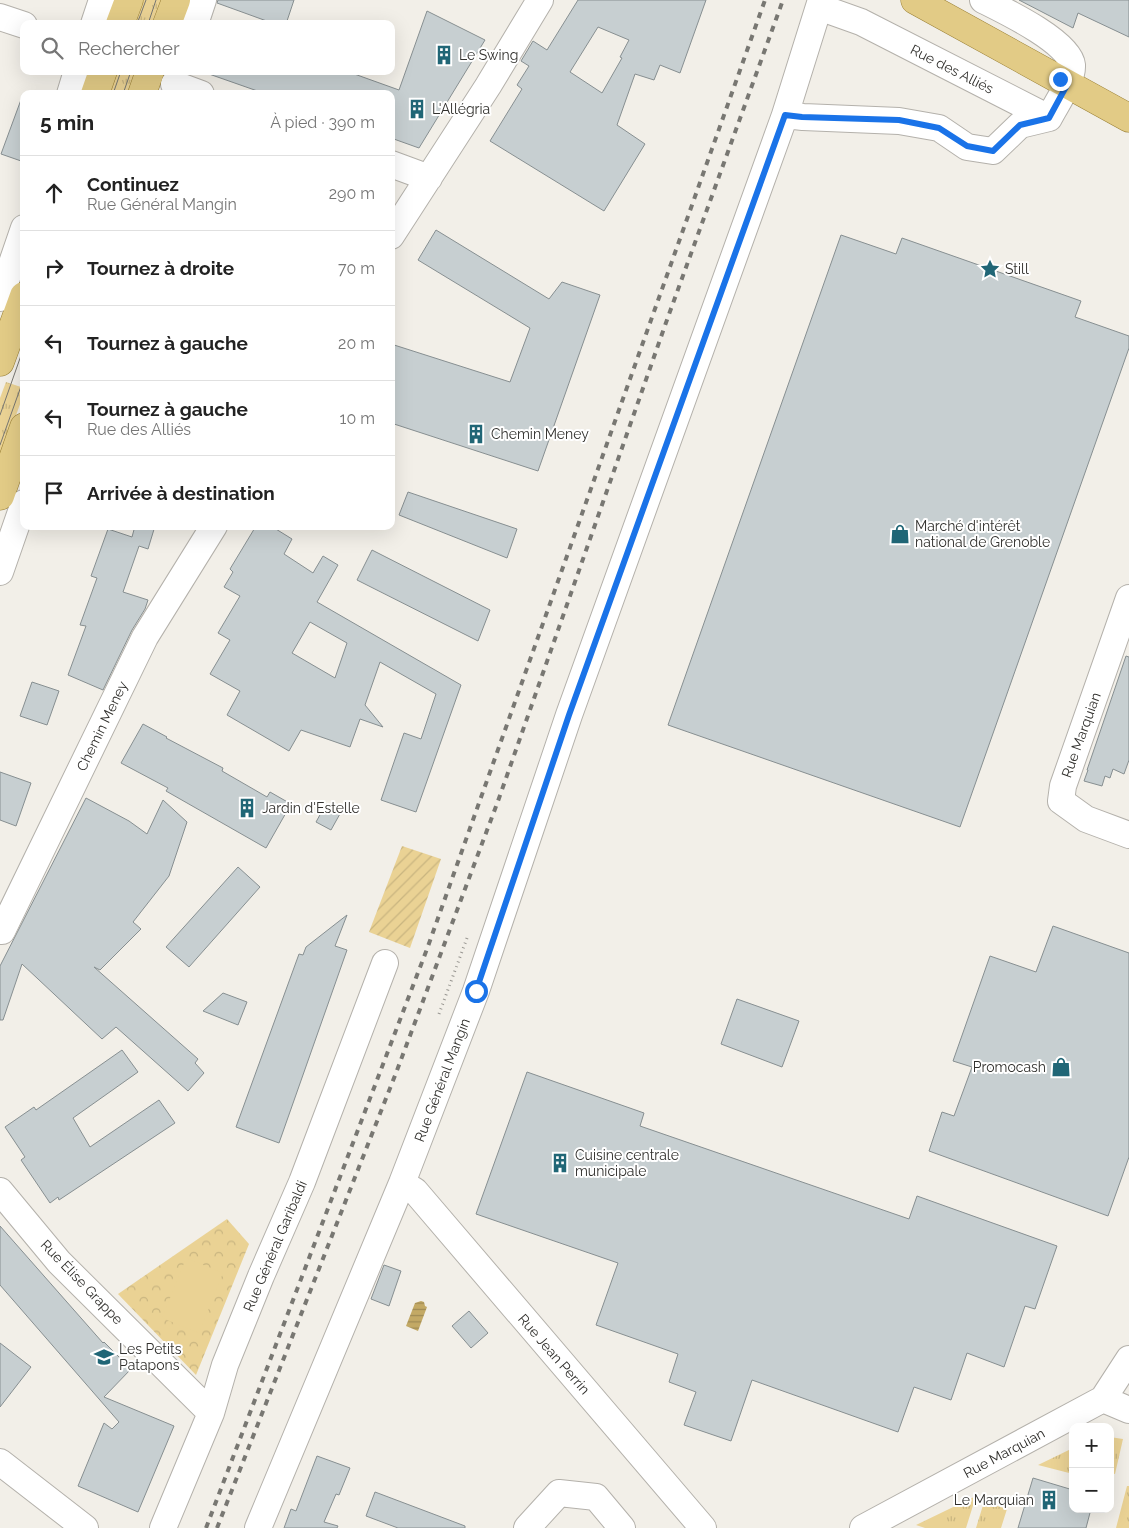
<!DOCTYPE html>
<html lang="fr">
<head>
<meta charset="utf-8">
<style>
  body { margin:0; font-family:Raleway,sans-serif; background:#f2f2f2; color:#222 }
  .controls { position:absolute; right:15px; bottom:15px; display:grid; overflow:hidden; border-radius:10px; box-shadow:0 5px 20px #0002 }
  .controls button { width:45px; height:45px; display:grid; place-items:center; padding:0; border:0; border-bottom:1px solid #e0e0e0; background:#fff; color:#222; font:25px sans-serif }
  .stop { position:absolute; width:15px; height:15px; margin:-11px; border:4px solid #1a73e8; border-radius:50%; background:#fff }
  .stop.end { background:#1a73e8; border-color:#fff; box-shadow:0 1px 5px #0008 }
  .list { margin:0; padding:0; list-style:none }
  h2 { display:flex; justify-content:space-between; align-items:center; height:65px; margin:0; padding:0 20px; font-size:21px }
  h2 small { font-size:16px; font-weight:400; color:#767676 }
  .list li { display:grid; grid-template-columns:32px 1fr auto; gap:15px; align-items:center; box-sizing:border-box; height:75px; padding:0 20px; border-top:1px solid #e0e0e0 }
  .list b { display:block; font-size:19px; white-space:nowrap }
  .list p { margin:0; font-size:16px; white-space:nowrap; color:#767676 }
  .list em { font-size:16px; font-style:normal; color:#767676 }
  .icon { flex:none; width:28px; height:28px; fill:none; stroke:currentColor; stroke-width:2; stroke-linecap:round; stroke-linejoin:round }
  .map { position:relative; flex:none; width:1129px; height:1528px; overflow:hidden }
  .search { position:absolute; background:#fff; box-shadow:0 5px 20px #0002; left:20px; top:20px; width:375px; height:55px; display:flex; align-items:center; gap:12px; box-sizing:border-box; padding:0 18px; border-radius:10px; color:#767676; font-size:19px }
  .panel { position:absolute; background:#fff; box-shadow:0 5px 20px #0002; left:20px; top:90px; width:375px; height:440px; border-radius:10px }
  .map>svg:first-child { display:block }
</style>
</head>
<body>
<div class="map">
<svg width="1129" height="1528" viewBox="0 0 1129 1528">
  <defs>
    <pattern id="grass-tufts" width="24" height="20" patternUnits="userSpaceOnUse" patternTransform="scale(1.25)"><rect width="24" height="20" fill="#ead294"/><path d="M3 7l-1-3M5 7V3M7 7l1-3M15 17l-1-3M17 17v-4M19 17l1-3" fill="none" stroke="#c9b580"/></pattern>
    <pattern id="park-crowns" width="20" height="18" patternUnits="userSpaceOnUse" patternTransform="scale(1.25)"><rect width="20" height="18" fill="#ead294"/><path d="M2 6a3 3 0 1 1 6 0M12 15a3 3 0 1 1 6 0" fill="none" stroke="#c9b580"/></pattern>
    <pattern id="garden-furrows" width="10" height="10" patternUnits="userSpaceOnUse" patternTransform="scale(1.25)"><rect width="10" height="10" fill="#ead294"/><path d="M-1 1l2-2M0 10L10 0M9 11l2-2" fill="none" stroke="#c9b580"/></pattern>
    <pattern id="water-rules" width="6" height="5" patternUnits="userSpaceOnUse" patternTransform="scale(1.25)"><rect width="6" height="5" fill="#c3a965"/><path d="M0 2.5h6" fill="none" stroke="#9f8a54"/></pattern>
  </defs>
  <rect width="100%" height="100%" fill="#f2efe8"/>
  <path fill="url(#grass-tufts)" d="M141 0H162L154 24H132Z
    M116 71H137L129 94H108Z
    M6 382 24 388V393L0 460V398Z
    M1110 1437 1123 1439 1115 1474 1110 1473Z
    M1073 1448V1474L1038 1465Z
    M1127 1486H1129V1528H1116Z
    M976 1496 966 1528H925L916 1525Z
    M984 1502 1007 1509 1001 1528H976Z"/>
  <path fill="url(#park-crowns)" d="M227 1219 249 1244 196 1375 118 1294Z"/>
  <path fill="url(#garden-furrows)" d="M402 846 441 859 410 948 369 932Z"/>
  <path fill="#ead294" d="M186 1258 223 1273 199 1333 162 1318Z"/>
  <path fill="url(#water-rules)" d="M421 1301 424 1302 425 1306 427 1307 418 1331 406 1326 415 1303Z"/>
  <path fill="#c7cfd1" stroke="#878f91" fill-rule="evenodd" d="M218 0H294L286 24H275L217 3Z
    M578 0H706L680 73 660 65 654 80 635 74 617 125 645 144 604 211 490 141 522 89 517 85 529 66 521 61 533 41 547 50ZM598 27 629 40 620 57 622 58 602 93 570 72Z
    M1019 0H1129V37L1078 13 1073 28Z
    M427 11 485 40 419 148 391 138V94H266L209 74 210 71H346L399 90Z
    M22 97 24 98V162L1 154Z
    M436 230 549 299 562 282 600 295 538 471 391 423V344L510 382 530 328 418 260Z
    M841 235 896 254 902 238 1081 301 1075 317 1129 336V348L960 827 668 725Z
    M408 492 517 529 507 558 399 515Z
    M135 526H155L148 549 139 546 123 592 148 600 145 609 132 630 103 690 68 675 86 626 80 625 97 578 91 576 108 529 132 537Z
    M256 526H271L292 539 284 554 313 573 323 556 338 565 317 602 461 685 416 812 381 800 404 733 421 739 436 694 380 662 365 705 383 727 360 719 350 747 301 730 289 751 227 715 240 691 210 674 230 640 218 633 240 596 224 587 233 572 230 569ZM310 622 347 643 335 678 292 653Z
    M372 550 490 610 478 641 357 580Z
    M1126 656 1129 657V760L1124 774 1113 769 1110 778 1105 776 1102 786 1084 781 1088 770H1087Z
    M32 682 59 691 47 725 20 716Z
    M143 724 167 737 166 738 223 768 222 771 267 797 270 792 291 804 266 848 166 791 168 788 121 763Z
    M0 772 31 783 16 826 0 820Z
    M86 798 129 821 147 834 163 800 187 822 169 876 133 922 141 929 100 970 94 967 198 1059 195 1063 204 1073 188 1091 116 1027 102 1039 22 964 3 1020H0V966Z
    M326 804 341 812 331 830 316 822Z
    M238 867 260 887 189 967 166 947Z
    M347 915 335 946 347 950 279 1143 236 1127 299 954 303 955 306 947Z
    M1053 926 1129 953V1157L1108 1216 929 1151 942 1112 954 1116 972 1067 953 1061 990 956 1036 972Z
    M223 993 247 1002 238 1025 203 1011Z
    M737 999 799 1021 782 1067 721 1044Z
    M122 1050 138 1072 73 1118 90 1147 159 1100 175 1123 59 1200 58 1197 50 1203 21 1160 25 1157 5 1127 34 1107 36 1110Z
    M527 1072 644 1113 640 1126 909 1219 917 1196 1057 1246 1035 1309 1025 1306 1004 1367 967 1353 951 1400 914 1387 898 1432 752 1380 731 1441 684 1425 696 1392 669 1382 678 1354 596 1325 618 1263 476 1214Z
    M0 1226 103 1343 104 1342 131 1369 104 1397 174 1426 138 1512 78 1486 104 1423 112 1429 119 1422 0 1285Z
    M384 1265 401 1271 389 1306 371 1299Z
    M469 1311 488 1333 471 1348 452 1326Z
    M0 1343 31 1367 0 1407Z
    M317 1456 350 1468 339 1495 336 1494 324 1522 338 1526 337 1528H284L291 1509 296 1511Z
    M1033 1478 1073 1490V1509H1091L1086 1528H1018Z
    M375 1492 465 1526V1528H398L366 1516Z"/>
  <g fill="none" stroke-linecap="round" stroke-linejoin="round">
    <defs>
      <path id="minor" d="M983 0C1003 10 1070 42 1072 65 1073 81 1056 104 1049 118
        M819 7 861 22 1049 118
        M0 17 24 25
        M94 24 102 0
        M195 24 203 0
        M174 84 201 94
        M70 94 77 71
        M785 115 803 117 899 121 939 128 967 147 993 151 1020 125 1049 118
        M391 164 429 178
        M391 236 488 86 540 0
        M0 298 24 228
        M0 572 24 503
        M1129 598 1063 786 1061 801 1086 819 1129 835
        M0 931H2L145 637 214 526
        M402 1183 415 1191 703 1528
        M0 1191 59 1262 211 1413
        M1103 1399 1129 1410
        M0 1462 85 1528
        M163 1528 211 1413 225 1365 261 1276 302 1182 385 963
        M258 1528 402 1183 476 991 569 715 785 115 821 0
        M527 1528 559 1493 596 1497 622 1528
        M863 1528 1103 1399 1129 1359"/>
      <path id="major" d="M915 0 1129 118
        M120 24 129 0
        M167 24 176 0
        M95 94 103 71
        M142 94 150 71
        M0 362 24 296
        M0 496 24 427"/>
    </defs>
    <use href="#minor" stroke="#b4b1ab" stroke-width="28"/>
    <use href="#major" stroke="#987e33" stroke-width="29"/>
    <path stroke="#999792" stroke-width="3" stroke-dasharray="1 4" stroke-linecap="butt" d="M439 1014 467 938"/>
    <use href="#minor" stroke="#fff" stroke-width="26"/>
    <use href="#major" stroke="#e2cb86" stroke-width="28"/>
    <path stroke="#787772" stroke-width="1" d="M137 24 146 0
      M148 24 156 0
      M113 94 121 71
      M123 94 131 71
      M0 415 24 347
      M0 445 24 378"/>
    <path stroke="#787772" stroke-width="4" stroke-dasharray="6 6" stroke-linecap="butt" d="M206 1528 427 949 765 0
      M217 1528 396 1073 498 801 668 317 783 0"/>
  </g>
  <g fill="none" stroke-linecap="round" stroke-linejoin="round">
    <path stroke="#1a73e8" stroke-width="6" d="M476 991 569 715 785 115 802 117 899 120 939 128 967 146 993 151 1020 125 1049 118 1068 83 1060 79"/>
  </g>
  <defs>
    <symbol id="building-bare" viewBox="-9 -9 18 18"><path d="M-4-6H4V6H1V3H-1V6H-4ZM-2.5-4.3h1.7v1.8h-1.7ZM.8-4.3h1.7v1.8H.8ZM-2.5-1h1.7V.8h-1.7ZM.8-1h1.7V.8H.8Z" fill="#206676" stroke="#fff" stroke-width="2.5" paint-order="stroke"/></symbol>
    <symbol id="sight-bare" viewBox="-9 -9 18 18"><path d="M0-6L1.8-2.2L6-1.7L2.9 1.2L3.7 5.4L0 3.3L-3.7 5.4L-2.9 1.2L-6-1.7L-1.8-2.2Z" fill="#206676" stroke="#fff" stroke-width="2.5" paint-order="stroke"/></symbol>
    <symbol id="shop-bare" viewBox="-9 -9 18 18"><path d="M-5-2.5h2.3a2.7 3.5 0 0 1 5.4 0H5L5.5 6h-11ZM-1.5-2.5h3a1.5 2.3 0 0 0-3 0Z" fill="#206676" stroke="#fff" stroke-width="2.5" paint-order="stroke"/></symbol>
    <symbol id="school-bare" viewBox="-9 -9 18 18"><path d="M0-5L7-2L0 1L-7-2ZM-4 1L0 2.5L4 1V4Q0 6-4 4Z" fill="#206676" stroke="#fff" stroke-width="2.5" paint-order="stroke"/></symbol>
  </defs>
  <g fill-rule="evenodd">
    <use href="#building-bare" x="430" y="41" width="28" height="28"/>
    <use href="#building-bare" x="403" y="95" width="28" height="28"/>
    <use href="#sight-bare" x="976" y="255" width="28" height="28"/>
    <use href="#building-bare" x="462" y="420" width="28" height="28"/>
    <use href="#shop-bare" x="886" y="520" width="28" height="28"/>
    <use href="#building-bare" x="233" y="794" width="28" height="28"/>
    <use href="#shop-bare" x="1047" y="1053" width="28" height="28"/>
    <use href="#building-bare" x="546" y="1149" width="28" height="28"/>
    <use href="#school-bare" x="90" y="1343" width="28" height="28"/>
    <use href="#building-bare" x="1035" y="1486" width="28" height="28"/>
  </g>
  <g text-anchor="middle" stroke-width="4" stroke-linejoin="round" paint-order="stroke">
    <g font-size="14" fill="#31302d" stroke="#fff" text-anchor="start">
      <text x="459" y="60">Le Swing</text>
      <text x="432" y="114">L'Allégria</text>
      <text x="1005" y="274">Still</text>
      <text x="491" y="439">Chemin Meney</text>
      <text x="915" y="531">Marché d'intérêt<tspan x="915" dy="16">national de Grenoble</tspan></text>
      <text x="262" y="813">Jardin d'Estelle</text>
      <text x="1046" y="1072" text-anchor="end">Promocash</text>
      <text x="575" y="1160">Cuisine centrale<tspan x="575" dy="16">municipale</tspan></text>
      <text x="119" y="1354">Les Petits<tspan x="119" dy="16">Patapons</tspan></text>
      <text x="1034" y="1505" text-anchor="end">Le Marquian</text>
    </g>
    <g font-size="14" fill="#31302d" stroke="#fff">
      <text transform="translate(952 69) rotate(27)" y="5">Rue des Alliés</text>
      <text transform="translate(102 726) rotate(-64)" y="5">Chemin Meney</text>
      <text transform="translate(1081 735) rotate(-70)" y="5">Rue Marquian</text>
      <text transform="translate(442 1080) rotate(-69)" y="5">Rue Général Mangin</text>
      <text transform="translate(275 1246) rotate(-67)" y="5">Rue Général Garibaldi</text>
      <text transform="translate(82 1282) rotate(46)" y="5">Rue Élise Grappe</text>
      <text transform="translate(554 1354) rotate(49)" y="5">Rue Jean Perrin</text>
      <text transform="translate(1004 1453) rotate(-28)" y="5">Rue Marquian</text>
    </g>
  </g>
</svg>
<div class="controls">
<button>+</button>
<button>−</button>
</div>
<div class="stop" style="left:476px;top:991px"></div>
<div class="stop end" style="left:1060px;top:79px"></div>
<div class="search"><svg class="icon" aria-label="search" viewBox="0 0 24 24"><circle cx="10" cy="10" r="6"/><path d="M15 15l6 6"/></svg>Rechercher</div>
<section class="panel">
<h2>5 min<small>À pied · 390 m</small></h2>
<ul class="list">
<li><svg class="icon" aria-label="ahead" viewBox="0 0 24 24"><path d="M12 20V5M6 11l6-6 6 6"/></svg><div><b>Continuez</b><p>Rue Général Mangin</p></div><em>290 m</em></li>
<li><svg class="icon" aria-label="right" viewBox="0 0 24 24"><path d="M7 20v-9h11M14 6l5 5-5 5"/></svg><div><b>Tournez à droite</b></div><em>70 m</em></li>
<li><svg class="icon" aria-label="left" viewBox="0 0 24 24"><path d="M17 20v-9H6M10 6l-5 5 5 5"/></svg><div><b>Tournez à gauche</b></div><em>20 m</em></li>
<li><svg class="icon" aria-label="left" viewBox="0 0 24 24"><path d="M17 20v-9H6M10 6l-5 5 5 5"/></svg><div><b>Tournez à gauche</b><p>Rue des Alliés</p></div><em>10 m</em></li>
<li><svg class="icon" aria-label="arrive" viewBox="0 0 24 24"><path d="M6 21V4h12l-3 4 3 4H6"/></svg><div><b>Arrivée à destination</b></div></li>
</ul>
</section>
</div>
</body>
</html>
